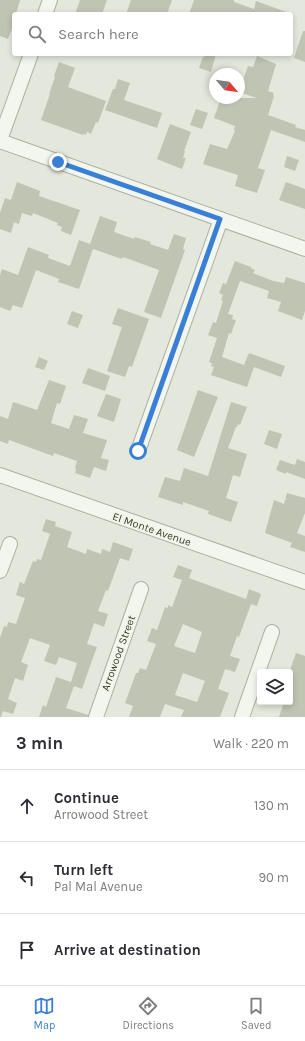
<!DOCTYPE html>
<html lang="en">
<head>
<meta charset="utf-8">
<style>
  body { margin:0; font-family:Karla,sans-serif; background:#f2f2f3; color:#2b2b33 }
  .controls { position:absolute; right:12px; bottom:12px; display:grid; overflow:hidden; border-radius:4px; box-shadow:0 2px 6px #0003 }
  .controls button { width:36px; height:36px; display:grid; place-items:center; padding:0; border:0; border-bottom:1px solid #e1e1e2; background:#fff; color:#2b2b33; font:20px sans-serif }
  .compass { position:absolute; left:209px; top:68px; width:36px; height:36px; border-radius:50%; background:#fff; box-shadow:0 2px 6px #0003; rotate:119deg }
  .stop { position:absolute; width:12px; height:12px; margin:-9px; border:3px solid #387fd5; border-radius:50%; background:#fff }
  .stop.end { background:#387fd5; border-color:#fff; box-shadow:0 1px 4px #0008 }
  .list { margin:0; padding:0; list-style:none }
  h2 { display:flex; justify-content:space-between; align-items:center; height:52px; margin:0; padding:0 16px; font-size:17px }
  h2 small { font-size:13px; font-weight:400; color:#7c7c81 }
  .list li { display:grid; grid-template-columns:26px 1fr auto; gap:12px; align-items:center; box-sizing:border-box; height:72px; padding:0 16px; border-top:1px solid #e1e1e2 }
  .list b { display:block; font-size:15px; white-space:nowrap }
  .list p { margin:0; font-size:13px; white-space:nowrap; color:#7c7c81 }
  .list em { font-size:13px; font-style:normal; color:#7c7c81 }
  .icon { flex:none; width:22px; height:22px; fill:none; stroke:currentColor; stroke-width:2; stroke-linecap:round; stroke-linejoin:round }
  .map { position:relative; flex:none; width:305px; height:717px; overflow:hidden }
  .search { position:absolute; background:#fff; box-shadow:0 2px 6px #0003; left:12px; right:12px; top:12px; height:44px; display:flex; align-items:center; gap:10px; box-sizing:border-box; padding:0 14px; border-radius:4px; color:#7c7c81; font-size:15px }
  .sheet { height:268px; background:#fff }
  nav { display:flex; justify-content:space-around; align-items:center; box-sizing:border-box; height:56px; border-top:1px solid #e1e1e2; background:#fff; font-size:11px; color:#7c7c81 }
  nav a { display:grid; justify-items:center; gap:2px }
  nav .on { color:#387fd5 }
  .map>svg:first-child { display:block }
</style>
</head>
<body>
<div class="map">
<svg width="305" height="717" viewBox="0 0 305 717">
  <rect width="100%" height="100%" fill="#e4e7dc"/>
  <path fill="#bfc4b3" fill-rule="evenodd" d="M0 0H20L16 14H14L13 26 8 39 0 36Z
    M80 0H107L102 14H75Z
    M131 0H172L167 14H126Z
    M194 0H234V2L254 9 256 1 289 13 288 14H189Z
    M303 31H305V62L294 58Z
    M205 54H216L211 72 199 68 203 57H204Z
    M257 56 276 64 268 91 274 93 273 95 274 96 268 115 296 125 295 127 305 130V142L271 130 258 168 265 170 257 193 235 186 238 175 203 164 210 144 227 149 235 131 234 130 235 126 214 118 221 98H257L239 92 248 66 253 67Z
    M59 62 75 68 68 87 106 101 98 123 96 122 91 134 87 132 86 135 83 134V135L41 120 50 94H49L55 77 54 76Z
    M118 79 130 83 124 100 162 113 157 128 105 110 113 89H115Z
    M196 109 208 113 202 129 190 125Z
    M170 124 191 132 184 151H185L183 158H186L182 169 157 159Z
    M287 156 299 160 295 171 284 167Z
    M17 182 40 191 39 196 80 210 71 235 61 231 62 227 57 225 58 223 33 213 32 216 22 213 19 224 14 222 11 233 0 229V213L5 198 11 200Z
    M286 182 305 189V209L279 200Z
    M100 216 117 222 114 232 134 239 135 237 151 242 150 244 168 250 174 234 186 238 183 249 185 250 161 318 144 312 159 270 123 257 122 259 93 249 79 289 58 282 59 279 36 270 22 308 13 305 10 311 0 307V275L2 269 18 275 28 247 49 255 48 258 70 266 79 240 90 244Z
    M235 261 251 267V268L255 270 253 273 273 281 284 283 286 277 305 283V311L302 320 278 311 281 302 267 298 269 291 240 281 228 314 233 315 232 319 236 320 231 334 229 333 222 357 244 365 249 353 285 366 281 377 254 367 247 387 211 375 214 367 211 366 212 363 209 362 217 338 208 335 213 322 216 323 223 301 221 300 223 295 219 293 223 283 226 284Z
    M118 308 149 319 132 367 129 366 125 377 107 371 122 327 112 324Z
    M72 311 83 315 78 328 67 324Z
    M39 357 48 361 44 370 35 367Z
    M88 368 110 376 105 391 82 383Z
    M49 380 66 386 60 404 57 403 51 423 69 429 74 415 88 419 83 433 107 440 101 458 109 460 106 471 94 467 90 478 75 473 76 469 75 468 77 461 54 453 53 456 9 440 8 444 0 441V416L8 419 13 402 37 410Z
    M198 390 218 397 194 457 177 450Z
    M106 394 121 399 114 422 97 416Z
    M231 402 247 407 240 425 238 424 237 427H236L228 448 247 454 240 477 233 475 226 498 238 502 231 522 208 514 209 511 183 502V505L158 497 165 477 180 481 184 468 208 476Z
    M269 430 282 434 277 449 264 444Z
    M297 459 305 462V479L286 472V474L276 470 280 460 295 465Z
    M287 493 305 498V513L297 533 305 536V552L290 547 292 543 265 533 274 500 284 504Z
    M46 519 56 522 55 526 72 532 67 547 86 554 87 549 101 554 102 549 110 552 113 542 133 549 129 561 120 558 108 591 106 590 98 611 108 614 104 627 94 623 87 644 97 647 94 655 82 689 74 686 66 708 88 715V717H39L43 705 46 707 56 677 71 682 77 663 59 657 56 665 44 661 50 645 30 638 21 662 28 665 23 681 15 678 8 699 17 703 13 714 3 711 1 717H0V638L4 626 7 627 8 622 16 624 25 598 16 595 20 582 24 584 33 561 36 562 37 559 41 560 50 534 42 531Z
    M178 565 192 570 189 578 246 599 249 589 261 594 257 606 251 604 239 637 237 636 230 656 240 659 235 672 225 669 218 689 229 693 220 717H181L184 710 165 704 160 717H129L133 706 125 703 136 673H138L140 668 146 670 156 644 147 641 152 628 157 630 165 607 168 608V605L172 607 182 580 173 577ZM183 624 202 632 195 653 174 646ZM183 673 205 681 197 702 175 695Z
    M296 653 305 656V717H279L284 702H290V670Z"/>
  <g fill="none" stroke-linecap="round" stroke-linejoin="round">
    <defs>
      <path id="minor" d="M45 14 50 0
        M0 140 31 54
        M0 141 305 249
        M138 451 221 219
        M0 475 305 582
        M0 571 10 544
        M96 717 141 589
        M242 717 272 632"/>
    </defs>
    <use href="#minor" stroke="#acb1a1" stroke-width="16"/>
    <use href="#minor" stroke="#f3f5ef" stroke-width="14"/>
  </g>
  <g fill="none" stroke-linecap="round" stroke-linejoin="round">
    <path stroke="#387fd5" stroke-width="5" d="M58 162 220 219 138 451"/>
  </g>
  <g text-anchor="middle" stroke-width="3" stroke-linejoin="round" paint-order="stroke">
    <g font-size="11" fill="#363e25" stroke="#f2f5eb">
      <text transform="translate(152 529) rotate(19)" y="4">El Monte Avenue</text>
      <text transform="translate(118 653) rotate(-70)" y="4">Arrowood Street</text>
    </g>
  </g>
</svg>
<div class="controls">
<button><svg class="icon" aria-label="layers" viewBox="0 0 24 24"><path d="M12 4l9 5-9 5-9-5zM3 14l9 5 9-5"/></svg></button>
</div>
<svg class="compass" viewBox="-18 -18 36 36"><path d="M0-13l5 13h-10z" fill="#e53935"/><path d="M0 13l5-13h-10z" fill="#7c7c81"/></svg>
<div class="stop" style="left:138px;top:451px"></div>
<div class="stop end" style="left:58px;top:162px"></div>
<div class="search"><svg class="icon" aria-label="search" viewBox="0 0 24 24"><circle cx="10" cy="10" r="6"/><path d="M15 15l6 6"/></svg>Search here</div>
</div>
<section class="sheet">
<h2>3 min<small>Walk · 220 m</small></h2>
<ul class="list">
<li><svg class="icon" aria-label="ahead" viewBox="0 0 24 24"><path d="M12 20V5M6 11l6-6 6 6"/></svg><div><b>Continue</b><p>Arrowood Street</p></div><em>130 m</em></li>
<li><svg class="icon" aria-label="left" viewBox="0 0 24 24"><path d="M17 20v-9H6M10 6l-5 5 5 5"/></svg><div><b>Turn left</b><p>Pal Mal Avenue</p></div><em>90 m</em></li>
<li><svg class="icon" aria-label="arrive" viewBox="0 0 24 24"><path d="M6 21V4h12l-3 4 3 4H6"/></svg><div><b>Arrive at destination</b></div></li>
</ul>
</section>
<nav>
<a class="on"><svg class="icon" aria-label="map" viewBox="0 0 24 24"><path d="M3 6l6-2 6 2 6-2v14l-6 2-6-2-6 2zM9 4v14M15 6v14"/></svg>Map</a>
<a><svg class="icon" aria-label="directions" viewBox="0 0 24 24"><path d="M12 3l9 9-9 9-9-9zM9 14v-3h6M13 9l2 2-2 2"/></svg>Directions</a>
<a><svg class="icon" aria-label="saved" viewBox="0 0 24 24"><path d="M7 4h10v16l-5-4-5 4z"/></svg>Saved</a>
</nav>
</body>
</html>
